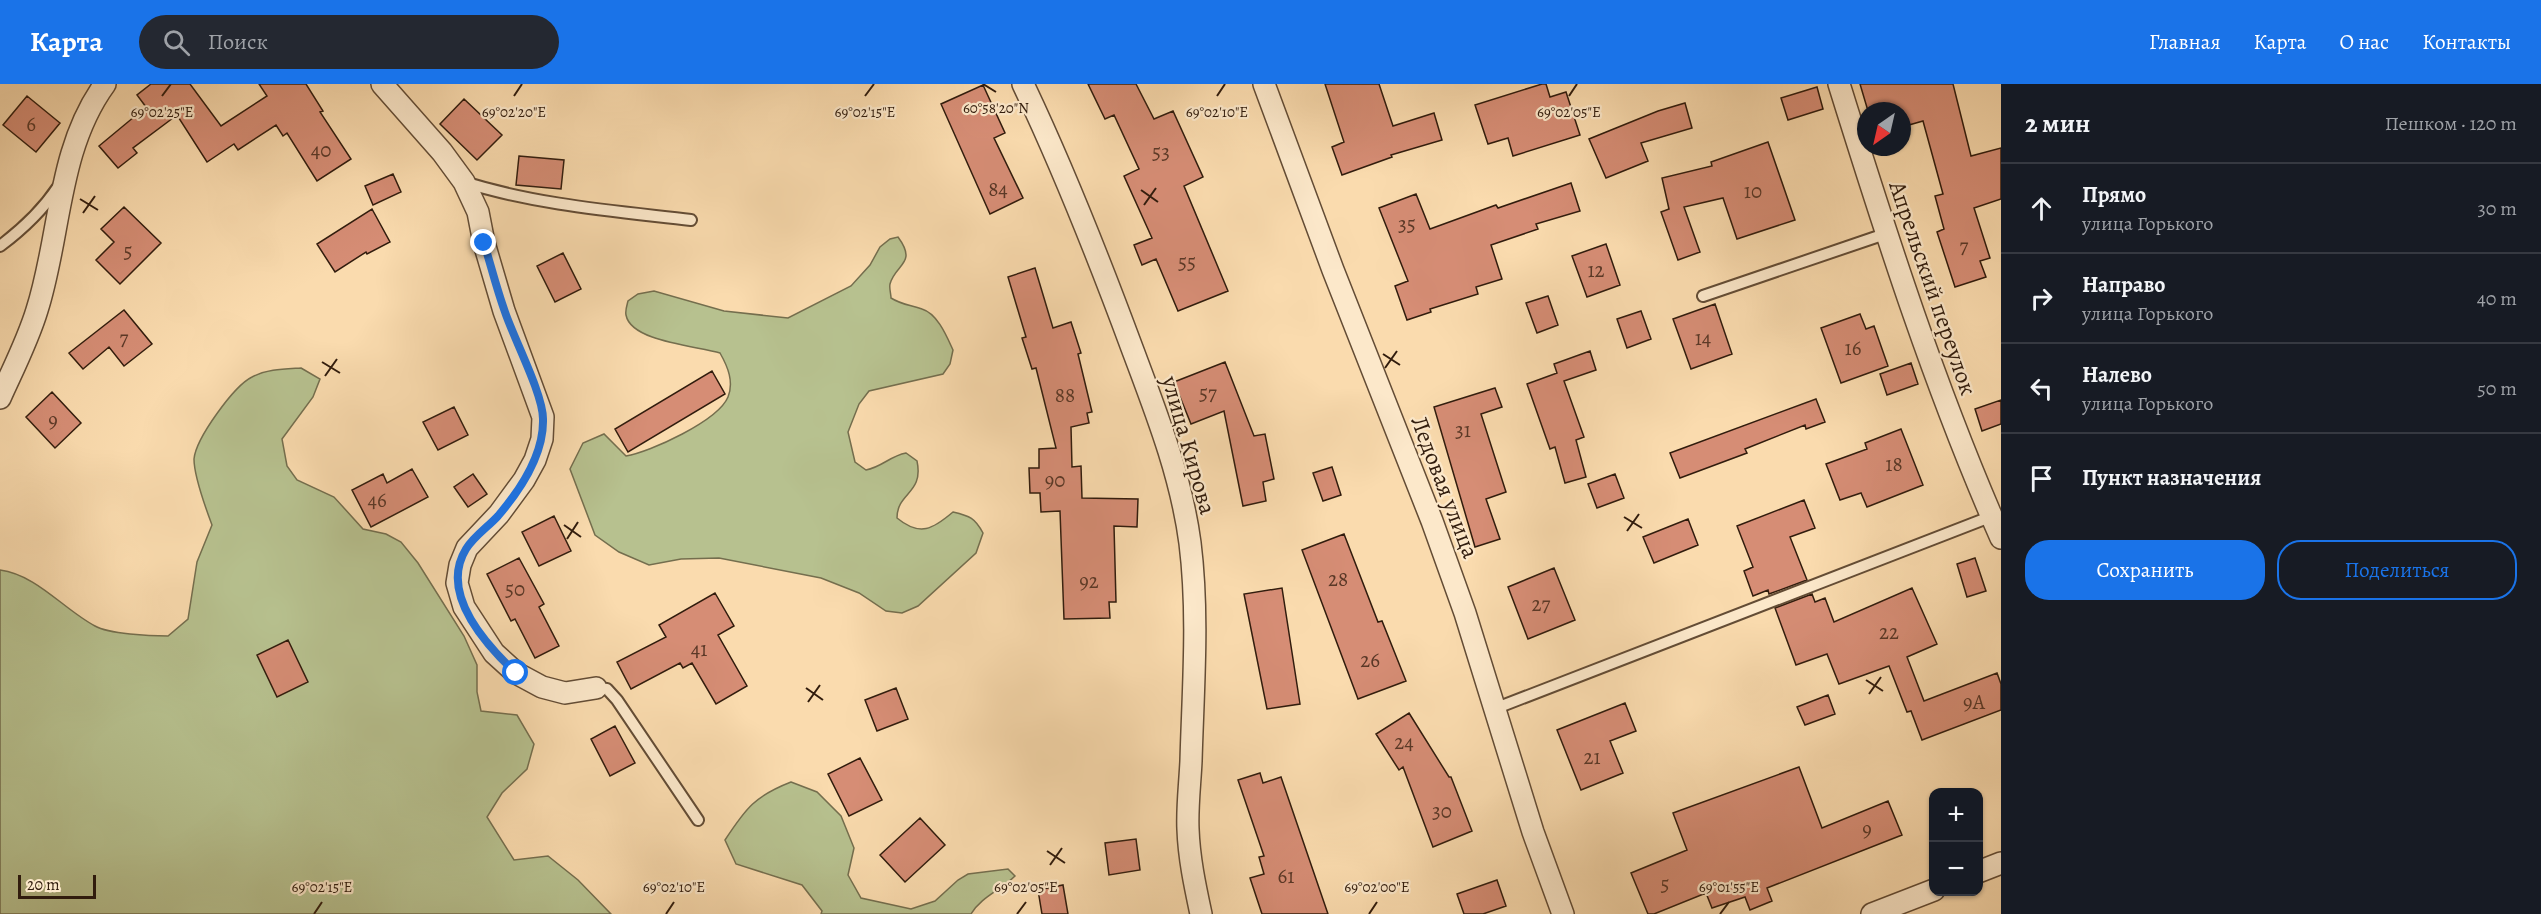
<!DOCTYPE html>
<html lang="ru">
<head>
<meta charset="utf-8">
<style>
  body { margin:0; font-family:Alegreya,serif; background:#242831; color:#f1f3f6 }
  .controls { position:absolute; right:18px; bottom:18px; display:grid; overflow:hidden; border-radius:12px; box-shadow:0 2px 4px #0004 }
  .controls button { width:54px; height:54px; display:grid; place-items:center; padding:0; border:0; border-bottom:2px solid #363941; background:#171b24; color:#f1f3f6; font:30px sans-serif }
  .compass { position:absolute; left:1857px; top:18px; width:54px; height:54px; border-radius:50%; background:#171b24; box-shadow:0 2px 4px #0004; rotate:214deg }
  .scale { position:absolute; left:18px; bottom:15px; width:78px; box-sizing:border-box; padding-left:6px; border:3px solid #311c0d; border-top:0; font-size:16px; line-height:21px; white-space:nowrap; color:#311c0d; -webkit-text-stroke:4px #fce8ca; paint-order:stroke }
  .stop { position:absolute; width:18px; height:18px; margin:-14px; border:4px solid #1a73e8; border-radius:50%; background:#fff }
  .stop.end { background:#1a73e8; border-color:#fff; box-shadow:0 2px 6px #0008 }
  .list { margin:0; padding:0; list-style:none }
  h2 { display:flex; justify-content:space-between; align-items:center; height:78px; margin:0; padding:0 24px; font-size:26px }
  h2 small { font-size:20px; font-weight:400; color:#9ea1a6 }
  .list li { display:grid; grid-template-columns:39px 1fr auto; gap:18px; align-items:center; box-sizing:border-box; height:90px; padding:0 24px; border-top:2px solid #363941 }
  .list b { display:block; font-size:22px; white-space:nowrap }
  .list p { margin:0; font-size:20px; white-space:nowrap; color:#9ea1a6 }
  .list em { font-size:20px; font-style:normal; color:#9ea1a6 }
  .actions { display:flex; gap:12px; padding:18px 24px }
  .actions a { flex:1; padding:14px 0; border:2px solid #1a73e8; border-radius:24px; text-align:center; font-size:21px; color:#1a73e8 }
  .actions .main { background:#1a73e8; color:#fff }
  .icon { flex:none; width:33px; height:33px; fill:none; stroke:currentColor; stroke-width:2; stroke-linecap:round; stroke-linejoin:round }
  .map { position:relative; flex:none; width:2001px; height:830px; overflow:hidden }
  header { display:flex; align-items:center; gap:36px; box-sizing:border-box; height:84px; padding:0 30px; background:#1a73e8; color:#fff }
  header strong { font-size:28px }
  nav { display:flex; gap:33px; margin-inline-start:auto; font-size:21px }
  .search { width:420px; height:54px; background:#242831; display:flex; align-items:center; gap:15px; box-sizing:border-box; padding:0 21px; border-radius:33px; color:#9ea1a6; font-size:22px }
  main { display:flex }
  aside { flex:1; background:#171b24 }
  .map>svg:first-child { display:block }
</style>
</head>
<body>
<header>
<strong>Карта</strong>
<div class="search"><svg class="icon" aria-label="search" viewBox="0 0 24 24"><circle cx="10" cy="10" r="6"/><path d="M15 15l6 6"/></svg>Поиск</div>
<nav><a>Главная</a><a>Карта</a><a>О нас</a><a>Контакты</a></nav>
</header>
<main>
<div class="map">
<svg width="2001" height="830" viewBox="0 0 2001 830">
  <rect width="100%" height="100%" fill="#fadbae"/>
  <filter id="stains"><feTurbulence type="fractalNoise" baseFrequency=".00333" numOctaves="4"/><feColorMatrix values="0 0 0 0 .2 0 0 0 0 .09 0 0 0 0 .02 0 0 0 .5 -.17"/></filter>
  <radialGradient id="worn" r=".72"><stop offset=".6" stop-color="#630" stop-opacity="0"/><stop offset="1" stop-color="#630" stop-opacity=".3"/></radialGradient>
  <path fill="#b7c18f" stroke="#746e4e" stroke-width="1.5" d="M898 153C918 180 895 180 890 200 889 204 891 210 891 214 902 221 911 221 922 225 938 230 947 253 953 266L950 280 943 290 869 307 859 320 848 348 855 378 866 386C882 383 890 372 906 369L917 377C924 410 897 408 897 434 920 453 933 445 953 428 970 432 975 434 983 449L976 469 918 522 902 529 886 527 859 509 821 494 719 474 681 475 649 481 619 468 595 451 570 385 583 359 604 350 626 372C650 368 718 337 728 313 734 298 728 283 720 269 698 262 631 258 626 231 625 227 627 221 628 217L638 210 654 207 724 227 788 234 851 202 870 181 880 163 890 155Z
    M301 284 320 295 313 313 282 355 287 382 297 396 334 413 363 445 386 450 401 458 418 479 464 552 477 581V608L481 627 517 631 534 660 527 685 502 709 487 733 514 776 548 772 578 796 611 830H0V486C37 491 63 525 95 542 109 550 150 552 168 552L188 535 197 478 212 441C206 425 194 392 194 375 196 354 234 302 252 293 267 285 284 285 301 284Z
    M791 698 817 708 841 732 854 764 848 791 861 814 911 825 935 817 958 796 968 790 1008 785 1015 792C1001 806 981 813 971 830H821L822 827 802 801 736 780 725 756C746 724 755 712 791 698Z"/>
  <path fill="#d68d75" stroke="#311c0d" stroke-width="1.5" d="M151 0H190L221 42 267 12 259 0H306L323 27 320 28 351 75 317 97 287 49 283 52 276 41 238 66 234 60 207 78 177 31 133 64 137 69 118 84 99 62 146 23 137 11Z
    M1088 0H1136L1154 35 1173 27 1203 93 1184 102 1228 207 1178 227 1156 175 1142 181 1134 161 1152 154 1124 92 1139 85 1114 31 1105 35Z
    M1325 0H1379L1393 42 1434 29 1442 56 1391 71 1392 73 1342 91 1332 63 1344 58Z
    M1542 0H1546L1550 13 1566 8 1580 51 1513 72 1508 54 1488 60 1475 21Z
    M1860 0H1953L1971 72 2001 64V115L1974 124 1990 174 1980 177 1986 193 1955 203 1937 148 1944 145 1935 112 1943 110 1923 37 1902 43V27H1868Z
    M983 1 1005 49 994 54 1023 114 990 130 941 20Z
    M1817 3 1823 25 1788 36 1781 14Z
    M27 12 60 39 36 68 3 41Z
    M464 15 502 51 477 76 440 40Z
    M1685 19 1692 44 1641 59 1648 77 1606 94 1589 55 1658 27Z
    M1768 58 1795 136 1737 155 1723 114 1684 123 1700 168 1678 176 1661 128 1669 125 1662 94 1712 82 1711 78Z
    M519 72 564 76 561 105 516 101Z
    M393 90 401 108 373 121 365 102Z
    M1571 99 1580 127 1536 140 1538 145 1491 161 1502 195 1476 203 1478 210 1430 225 1431 228 1407 236 1395 202 1408 197 1379 124 1416 110 1430 145 1496 121 1498 124Z
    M124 123 161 159 120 200 96 176 114 158 101 145Z
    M372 125 390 158 367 170 366 168 335 188 317 160Z
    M1606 160 1620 201 1587 213 1572 172Z
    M563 169 581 205 555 218 537 182Z
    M1035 184 1053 244 1071 238 1081 269 1078 270 1092 328 1087 329 1089 339 1071 343 1072 383 1081 382 1082 414 1138 415 1137 443 1114 442 1116 518H1109L1110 534 1064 535 1060 427 1041 428 1040 409H1030L1029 384H1039V365L1056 364 1036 284 1032 285 1022 254 1026 253 1008 193Z
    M1548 212 1558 241 1537 249 1526 219Z
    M1715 220 1732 270 1691 285 1673 235Z
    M124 226 152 260 124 282 109 263 83 285 69 269Z
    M1641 227 1651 255 1627 264 1617 235Z
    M1860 230 1866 245 1874 242 1888 282 1841 299 1821 244Z
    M1590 267 1596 286 1564 297 1584 353 1576 356 1586 393 1565 399 1555 363 1550 365 1527 300 1557 289 1554 280Z
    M1225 278 1254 352 1265 350 1274 395 1263 398 1266 417 1243 422 1224 327 1191 340 1174 298Z
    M1911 279 1918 300 1887 311 1880 290Z
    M712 287 725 310 628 368 615 345Z
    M1495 304 1502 323 1481 330 1506 408 1486 415 1500 455 1475 463 1434 323Z
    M52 308 81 339 55 364 26 333Z
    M1816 315 1825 338 1806 345 1805 341 1745 365 1747 369 1680 394 1670 369Z
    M2001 316V340L1982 347 1975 325Z
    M454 323 468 351 438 366 423 338Z
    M1901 345 1923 401 1867 423 1861 409 1840 416 1826 380 1867 365 1865 359Z
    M1332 383 1341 411 1323 417 1313 389Z
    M412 385 428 413 371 443 352 406 383 390 387 399Z
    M473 390 487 410 468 423 454 403Z
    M1615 390 1624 414 1597 424 1588 400Z
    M1804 416 1815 444 1790 453 1807 496 1769 510 1768 506 1753 512 1744 487 1753 483 1737 442Z
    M554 432 571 467 539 482 522 448Z
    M1688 435 1698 461 1654 479 1643 453Z
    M1344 450 1378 538 1382 537 1406 597 1358 615 1302 466Z
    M519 474 544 520 539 523 559 562 535 574 515 535 511 537 487 490Z
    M1975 474 1986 507 1967 513 1957 480Z
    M1554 484 1575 536 1528 555 1508 503Z
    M1282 504 1300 620 1267 625 1244 510Z
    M1912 504 1937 560 1907 573 1924 617 1997 589 2001 600V626L1922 656 1911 627 1907 628 1889 582 1839 600 1827 570 1796 581 1775 524 1812 510 1815 518 1825 514 1834 538Z
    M715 509 734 542 718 551 747 602 716 620 692 579 683 584 680 579 631 605 617 578 666 553 659 541Z
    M288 556 308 598 277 613 257 571Z
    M896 604 908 635 877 647 865 616Z
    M1828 611 1835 630 1805 641 1797 623Z
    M1625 619 1636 647 1610 657 1623 689 1581 706 1557 646Z
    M1409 629 1449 693H1451L1472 747 1433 763 1403 683 1399 686 1376 650Z
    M615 642 635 679 610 692 591 655Z
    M860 674 882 716 849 732 828 690Z
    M1799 683 1822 744 1888 717 1902 751 1767 804 1772 817 1750 826 1745 813 1712 824 1706 809 1654 830H1648L1631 789 1687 766 1673 729Z
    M1260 689 1263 699 1281 693 1328 830H1262L1250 794 1264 790 1259 773 1264 772 1238 696Z
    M920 734 945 761 905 798 880 771Z
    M1136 755 1140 786 1109 791 1105 759Z
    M1497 796 1506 822 1483 830H1464L1457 810Z
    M1063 801 1068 830H1042L1038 806Z"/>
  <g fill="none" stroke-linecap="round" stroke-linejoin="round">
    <defs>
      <path id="service" d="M464 98C537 121 615 127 691 136
        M0 162C24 144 42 127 58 103
        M1703 212 1885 150
        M596 604 607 605 617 616 698 736
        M1494 625 1995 431"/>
      <path id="minor" d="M382 0 442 68 464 98 478 128 484 159 504 227 543 333 542 355 535 376 524 396 499 430 467 464 460 481 457 499 464 523 494 569 516 589 542 603 565 609 596 604
        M1023 0C1064 86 1099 175 1132 264 1156 328 1181 391 1190 459 1199 531 1193 605 1191 677 1190 699 1187 723 1188 745 1189 774 1195 802 1201 830
        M1264 0 1333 186 1432 437 1465 529 1533 748 1563 830
        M1839 0C1887 154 1936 307 2001 454
        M0 314C13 285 28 256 37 226 61 151 57 66 105 0
        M1978 788 2001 779
        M1872 830 1934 806"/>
    </defs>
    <use href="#service" stroke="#634c35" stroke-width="14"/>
    <use href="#minor" stroke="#634c35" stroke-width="24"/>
    <use href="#service" stroke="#fce8ca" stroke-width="10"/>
    <use href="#minor" stroke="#fce8ca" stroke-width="21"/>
  </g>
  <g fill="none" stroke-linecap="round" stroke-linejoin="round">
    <path stroke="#1a73e8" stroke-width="8" d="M484 159C491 182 497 206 505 228 514 255 543 310 543 335 544 371 521 405 498 432 488 443 474 452 466 465 439 509 485 560 516 589"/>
  </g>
  <path fill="none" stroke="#311c0d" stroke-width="2" d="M983 0 996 8M162 12 171 0M514 12 522 0M865 12 874 0M1217 12 1225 0M1569 12 1577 0M1141 106 1158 118M80 115 98 126M1144 121 1156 104M83 129 95 112M1383 270 1400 281M322 278 340 289M1385 284 1397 267M325 292 337 275M1624 433 1642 444M564 441 581 453M1627 447 1639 430M567 455 578 438M1866 596 1883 607M806 604 823 616M1869 610 1881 593M808 618 820 601M1047 767 1065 779M1050 781 1062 764M314 830 322 818M666 830 674 818M1017 830 1026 818M1369 830 1377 818M1720 830 1729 818"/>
  <g text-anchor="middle" stroke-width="4.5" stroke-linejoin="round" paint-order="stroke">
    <g font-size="21" fill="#5a3827">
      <text x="31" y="47">6</text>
      <text x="321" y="73">40</text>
      <text x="1161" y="75">53</text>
      <text x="998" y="112">84</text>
      <text x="1753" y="114">10</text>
      <text x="1407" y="147">35</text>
      <text x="1964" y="169">7</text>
      <text x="128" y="174">5</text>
      <text x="1187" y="185">55</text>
      <text x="1596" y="193">12</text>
      <text x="124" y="261">7</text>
      <text x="1703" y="261">14</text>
      <text x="1853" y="271">16</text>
      <text x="1208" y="316">57</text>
      <text x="1065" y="318">88</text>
      <text x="53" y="343">9</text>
      <text x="1463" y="353">31</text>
      <text x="1894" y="387">18</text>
      <text x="1055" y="403">90</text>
      <text x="377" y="423">46</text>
      <text x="1338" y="502">28</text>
      <text x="1089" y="504">92</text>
      <text x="515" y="512">50</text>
      <text x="1541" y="527">27</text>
      <text x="1889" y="555">22</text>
      <text x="699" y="572">41</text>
      <text x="1370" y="583">26</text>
      <text x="1974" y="625">9А</text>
      <text x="1404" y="665">24</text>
      <text x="1592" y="680">21</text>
      <text x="1442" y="734">30</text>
      <text x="1867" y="752">9</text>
      <text x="1286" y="799">61</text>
      <text x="1665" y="807">5</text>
    </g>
    <g font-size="24" fill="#311c0d" stroke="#fce8ca">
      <text transform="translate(1933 204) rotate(71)" y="8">Апрельский переулок</text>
      <text transform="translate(1189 361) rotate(74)" y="8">улица Кирова</text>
      <text transform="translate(1445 403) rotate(69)" y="8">Ледовая улица</text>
    </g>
  </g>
  <g font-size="15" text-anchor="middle" fill="#311c0d" stroke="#fce8ca" stroke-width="4.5" stroke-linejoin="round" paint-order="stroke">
    <text x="996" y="29">60°58'20"N</text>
    <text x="162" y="33">69°02'25"E</text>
    <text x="514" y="33">69°02'20"E</text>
    <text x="865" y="33">69°02'15"E</text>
    <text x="1217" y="33">69°02'10"E</text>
    <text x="1569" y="33">69°02'05"E</text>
    <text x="322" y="808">69°02'15"E</text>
    <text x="674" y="808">69°02'10"E</text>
    <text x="1026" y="808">69°02'05"E</text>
    <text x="1377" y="808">69°02'00"E</text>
    <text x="1729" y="808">69°01'55"E</text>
  </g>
  <rect width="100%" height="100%" filter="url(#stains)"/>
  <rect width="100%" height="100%" fill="url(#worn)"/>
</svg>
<div class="controls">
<button>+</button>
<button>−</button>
</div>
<svg class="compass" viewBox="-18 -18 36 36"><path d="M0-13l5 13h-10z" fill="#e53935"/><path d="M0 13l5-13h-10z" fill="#9ea1a6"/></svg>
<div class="scale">20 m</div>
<div class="stop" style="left:516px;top:589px"></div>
<div class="stop end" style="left:484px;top:159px"></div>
</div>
<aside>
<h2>2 мин<small>Пешком · 120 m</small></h2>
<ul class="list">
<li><svg class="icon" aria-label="ahead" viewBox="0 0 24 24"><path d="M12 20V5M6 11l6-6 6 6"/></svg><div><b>Прямо</b><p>улица Горького</p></div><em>30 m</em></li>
<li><svg class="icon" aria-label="right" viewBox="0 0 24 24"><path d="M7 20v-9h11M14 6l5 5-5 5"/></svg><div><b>Направо</b><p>улица Горького</p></div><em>40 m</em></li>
<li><svg class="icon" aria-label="left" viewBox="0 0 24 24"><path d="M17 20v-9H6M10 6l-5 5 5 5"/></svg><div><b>Налево</b><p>улица Горького</p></div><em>50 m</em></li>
<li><svg class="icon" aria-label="arrive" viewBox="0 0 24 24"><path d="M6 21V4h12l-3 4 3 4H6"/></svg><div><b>Пункт назначения</b></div></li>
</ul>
<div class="actions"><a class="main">Сохранить</a><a>Поделиться</a></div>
</aside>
</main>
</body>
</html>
